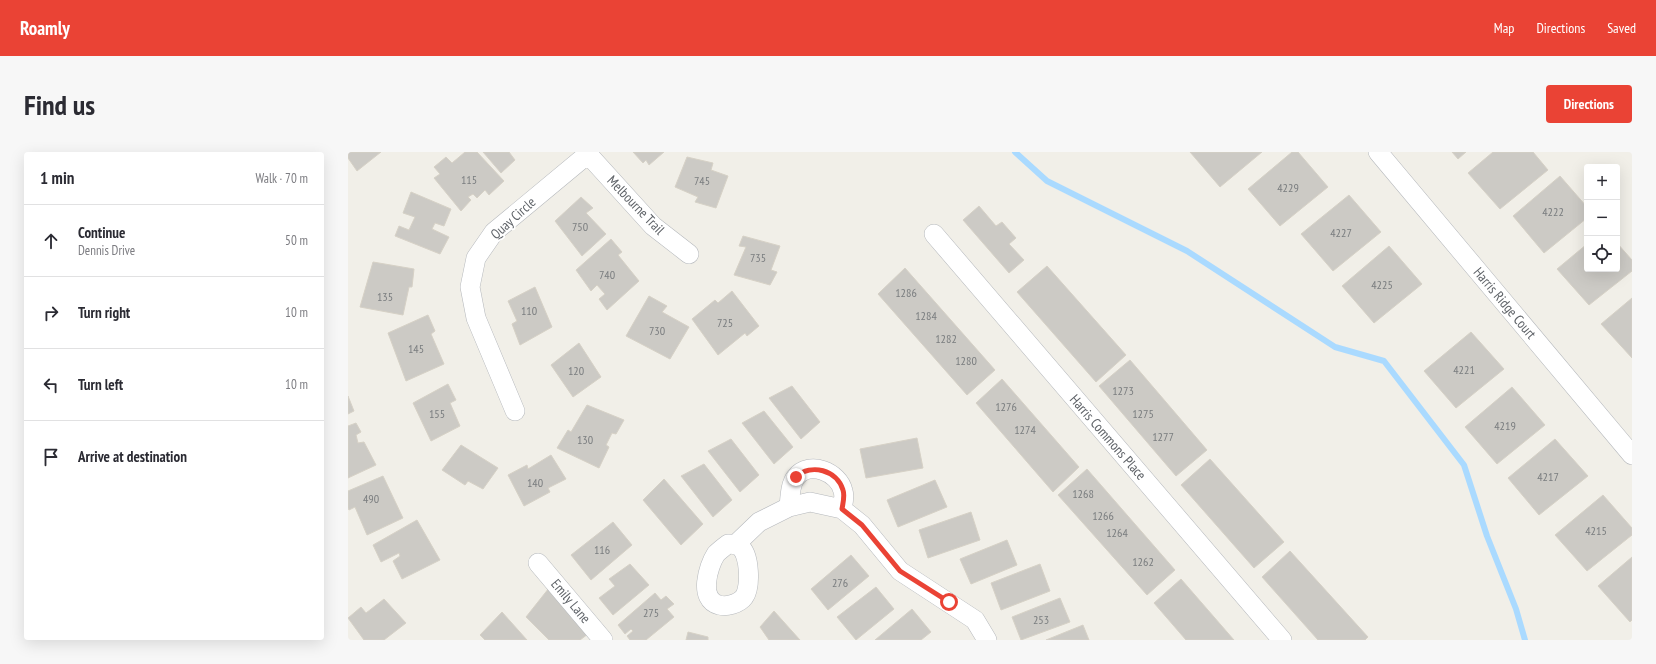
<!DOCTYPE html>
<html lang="en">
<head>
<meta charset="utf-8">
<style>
  body { margin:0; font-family:"PT Sans Narrow",sans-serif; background:#f7f7f7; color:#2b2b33 }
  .controls { position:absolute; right:12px; top:12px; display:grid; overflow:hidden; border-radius:4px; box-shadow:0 4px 16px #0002 }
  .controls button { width:36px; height:36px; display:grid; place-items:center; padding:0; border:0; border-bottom:1px solid #e1e1e2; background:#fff; color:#2b2b33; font:20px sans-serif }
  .stop { position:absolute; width:12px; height:12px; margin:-9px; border:3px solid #ea4335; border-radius:50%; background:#fff }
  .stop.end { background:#ea4335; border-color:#fff; box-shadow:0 1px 4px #0008 }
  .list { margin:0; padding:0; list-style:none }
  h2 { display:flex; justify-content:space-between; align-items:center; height:52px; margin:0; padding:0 16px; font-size:17px }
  h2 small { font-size:13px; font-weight:400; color:#7c7c81 }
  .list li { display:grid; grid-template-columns:26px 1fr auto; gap:12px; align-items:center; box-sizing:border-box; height:72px; padding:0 16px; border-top:1px solid #e1e1e2 }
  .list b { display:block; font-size:15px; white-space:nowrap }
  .list p { margin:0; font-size:13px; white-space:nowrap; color:#7c7c81 }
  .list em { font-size:13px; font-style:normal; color:#7c7c81 }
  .icon { flex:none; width:22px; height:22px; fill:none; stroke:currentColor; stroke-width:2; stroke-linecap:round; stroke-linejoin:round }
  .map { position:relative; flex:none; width:1284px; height:488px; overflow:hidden; border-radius:4px }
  header { display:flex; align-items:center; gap:24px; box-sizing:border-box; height:56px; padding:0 20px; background:#ea4335; color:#fff }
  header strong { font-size:19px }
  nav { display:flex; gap:22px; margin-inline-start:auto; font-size:14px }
  .intro { display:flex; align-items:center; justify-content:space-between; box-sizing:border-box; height:96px; padding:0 24px }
  h1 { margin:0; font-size:28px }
  .button { padding:10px 18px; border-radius:4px; background:#ea4335; color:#fff; font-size:14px; font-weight:700 }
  main { display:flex; gap:24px; padding:0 24px }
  aside { flex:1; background:#fff; border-radius:4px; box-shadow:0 4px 16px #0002 }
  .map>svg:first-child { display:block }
</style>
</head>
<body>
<header>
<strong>Roamly</strong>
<nav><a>Map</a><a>Directions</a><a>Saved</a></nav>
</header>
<div class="intro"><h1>Find us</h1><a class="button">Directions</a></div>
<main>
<aside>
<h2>1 min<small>Walk · 70 m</small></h2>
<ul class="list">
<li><svg class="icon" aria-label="ahead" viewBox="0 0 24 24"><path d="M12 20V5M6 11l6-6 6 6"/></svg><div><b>Continue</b><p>Dennis Drive</p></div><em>50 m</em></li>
<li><svg class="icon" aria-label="right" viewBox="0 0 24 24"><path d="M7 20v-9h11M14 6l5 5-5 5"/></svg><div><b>Turn right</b></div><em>10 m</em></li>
<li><svg class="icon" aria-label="left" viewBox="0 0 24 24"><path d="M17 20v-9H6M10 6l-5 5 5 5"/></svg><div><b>Turn left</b></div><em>10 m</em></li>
<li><svg class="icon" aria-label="arrive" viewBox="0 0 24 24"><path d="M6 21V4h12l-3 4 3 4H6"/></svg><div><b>Arrive at destination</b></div></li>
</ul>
</aside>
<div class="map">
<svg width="1284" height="488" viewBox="0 0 1284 488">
  <rect width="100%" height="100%" fill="#f1efe8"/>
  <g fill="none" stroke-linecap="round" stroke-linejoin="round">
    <path stroke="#aadaff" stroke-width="6" d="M667 0 699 29 839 99 987 195 1036 209 1116 313 1139 384 1168 457 1177 488"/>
  </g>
  <path fill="#cccac5" stroke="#d6d1c6" d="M0 0H33L9 19 0 6Z
    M117 0H129L156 29 141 43 137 38 129 46 125 42 120 45 123 48 113 59 86 26 92 22 86 15 98 5 104 11Z
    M135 0H161L167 8 153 21Z
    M285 0H316L301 13 298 8 295 11Z
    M842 0H914L872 35Z
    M944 0H950L980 35 932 74 900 37Z
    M1104 0H1118L1110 7Z
    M1145 0H1185L1200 18 1152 57 1120 21Z
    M339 5 365 11 363 18 380 24 368 56 347 50 350 45 327 35Z
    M1212 24 1239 55V66L1196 101 1165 64Z
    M63 40 103 57 96 74 87 71 84 77 101 85 92 102 47 84 51 74 61 78 67 65 55 61Z
    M1001 43 1033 80 985 119 953 82Z
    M233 45 245 56 238 61 258 82 234 104 207 69Z
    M631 54 648 74 654 70 668 86 661 92 676 108 661 121 615 68Z
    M395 84 432 94 423 118 429 120 422 133 386 123 398 95 391 94Z
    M263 87 274 100 270 103 291 129 259 158 251 147 257 142 249 133 243 139 228 118Z
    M1269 91 1284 108V119L1241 153 1209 117 1239 92V117H1269Z
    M1041 94 1074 132 1026 171 994 134Z
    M25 110 66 117 64 135H61L55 163 12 155Z
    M699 114 778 203 748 230 669 140Z
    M557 116 647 218 619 243 530 142Z
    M187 135 204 175 172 193 164 172 169 169 160 149Z
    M384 139 411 174 399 184 397 181 370 203 344 167 367 148 370 151Z
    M301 144 319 154 314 160 341 175 322 207 278 184Z
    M1284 146V206L1253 172Z
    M80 163 87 179 83 182 96 212 58 229 40 181Z
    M1123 180 1156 217 1108 256 1076 219Z
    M231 191 253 225 225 245 203 213Z
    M782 208 859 298 828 324 751 234Z
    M654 227 731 315 705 340 628 251Z
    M100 232 108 248 102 251 112 274 83 289 65 251Z
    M444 234 472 270 453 287 421 246Z
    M1164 235 1197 273 1149 312 1117 275Z
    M0 244 6 259 0 262Z
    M239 253 276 268 268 282 264 281 258 293 261 295 251 316 209 296 220 278 223 280Z
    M416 259 445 295 426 312 394 271Z
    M8 271 13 280 8 283 10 291 16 290 28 313 0 326V274Z
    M569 286 575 316 518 326 512 297Z
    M383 287 411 323 392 340 360 299Z
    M1207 287 1240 324 1191 363 1160 326Z
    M113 293 150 316 135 337 120 329 117 333 94 318Z
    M203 303 218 327 200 336 202 340 176 354 160 323 179 313 180 317Z
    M862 307 936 390 906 416 833 333Z
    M356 312 384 348 365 365 333 324Z
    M739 317 827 418 799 443 710 343Z
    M35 324 55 366 19 383 7 355 1 358 0 356V339Z
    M316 327 355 372 333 393 295 348Z
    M587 328 599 355 550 375 539 348Z
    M1255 343 1284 376V383L1239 419 1207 383Z
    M623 360 632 388 580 406 571 378Z
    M69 368 92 408 54 427 45 409 52 404 51 401 33 410 25 393Z
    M265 370 284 393 243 428 223 403Z
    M659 388 669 413 623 432 612 407Z
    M942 399 1020 485 1017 488H970L914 425Z
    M503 403 521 424 480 458 463 437Z
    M1284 405V468L1282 470 1250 434Z
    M282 412 301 433 265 463 251 446 267 434 261 427Z
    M692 412 702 439 653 458 643 431Z
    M833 427 886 488H838L806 451Z
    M528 435 546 457 508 488 489 465Z
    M201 436 240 482 232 488H201L178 465Z
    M307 441 313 448 318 444 326 452 319 457 326 465 298 488H282L279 484 285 479 283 477 277 482 270 473Z
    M712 446 722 470 673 488 664 465Z
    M36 447 58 471 36 488H16L0 466 13 455 18 461Z
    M564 457 583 480 573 488H527Z
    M426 459 452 488H421L412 475Z
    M154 460 179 488H137L132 483Z
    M735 473 741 488H698Z
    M340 480 360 485V488H338Z"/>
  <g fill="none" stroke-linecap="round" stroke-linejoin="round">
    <defs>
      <path id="minor" d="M238 0 305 74 341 102
        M1030 0 1284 303
        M586 82 934 488
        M167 259 128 166 122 135 128 106 146 80 240 2
        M441 355C442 346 442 332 448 325 461 308 491 320 495 339 497 345 495 351 494 357
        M380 392C385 392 389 392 392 395 402 402 403 436 396 445 391 452 378 455 371 453 350 448 360 414 368 402 372 398 376 395 380 392Z
        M387 393 411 370 441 355 462 350 494 357 514 373 552 419 627 468 639 488
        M190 411 255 488"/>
    </defs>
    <use href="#minor" stroke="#b5b8bc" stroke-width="20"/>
    <use href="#minor" stroke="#fff" stroke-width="19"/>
  </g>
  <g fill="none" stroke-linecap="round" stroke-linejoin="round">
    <path stroke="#ea4335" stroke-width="5" d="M448 325C463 311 489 318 495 338 497 344 495 351 494 357L514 373 552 419 601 450"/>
  </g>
  <g text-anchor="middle" stroke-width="3.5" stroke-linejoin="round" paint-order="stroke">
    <g font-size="12" fill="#7a7d7f">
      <text x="121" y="32">115</text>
      <text x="354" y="33">745</text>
      <text x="940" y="40">4229</text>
      <text x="1205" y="64">4222</text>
      <text x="232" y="79">750</text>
      <text x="993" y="85">4227</text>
      <text x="410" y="110">735</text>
      <text x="259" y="127">740</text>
      <text x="1034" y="137">4225</text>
      <text x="558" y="145">1286</text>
      <text x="37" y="149">135</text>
      <text x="181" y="163">110</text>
      <text x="578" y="168">1284</text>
      <text x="377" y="175">725</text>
      <text x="309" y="183">730</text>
      <text x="598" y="191">1282</text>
      <text x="68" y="201">145</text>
      <text x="618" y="213">1280</text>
      <text x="1116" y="222">4221</text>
      <text x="228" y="223">120</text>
      <text x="775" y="243">1273</text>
      <text x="658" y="259">1276</text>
      <text x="89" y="266">155</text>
      <text x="795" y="266">1275</text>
      <text x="1157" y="278">4219</text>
      <text x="677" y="282">1274</text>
      <text x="815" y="289">1277</text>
      <text x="237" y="292">130</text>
      <text x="1200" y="329">4217</text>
      <text x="187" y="335">140</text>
      <text x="735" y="346">1268</text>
      <text x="23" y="351">490</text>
      <text x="755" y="368">1266</text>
      <text x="1248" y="383">4215</text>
      <text x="769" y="385">1264</text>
      <text x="254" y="402">116</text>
      <text x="795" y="414">1262</text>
      <text x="492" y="435">276</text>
      <text x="303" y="465">275</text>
      <text x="693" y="472">253</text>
    </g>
    <g font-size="14" fill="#5f6368" stroke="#fff">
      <text transform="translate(288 53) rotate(46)" y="5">Melbourne Trail</text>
      <text transform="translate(165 66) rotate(-42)" y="5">Quay Circle</text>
      <text transform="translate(1157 151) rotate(50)" y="5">Harris Ridge Court</text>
      <text transform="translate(760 285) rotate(49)" y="5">Harris Commons Place</text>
      <text transform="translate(223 449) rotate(50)" y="5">Emily Lane</text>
    </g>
  </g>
</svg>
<div class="controls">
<button>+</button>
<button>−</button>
<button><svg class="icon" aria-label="locate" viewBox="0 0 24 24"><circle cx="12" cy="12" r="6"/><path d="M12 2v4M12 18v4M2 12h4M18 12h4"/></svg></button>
</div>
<div class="stop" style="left:601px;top:450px"></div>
<div class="stop end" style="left:448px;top:325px"></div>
</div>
</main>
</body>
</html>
